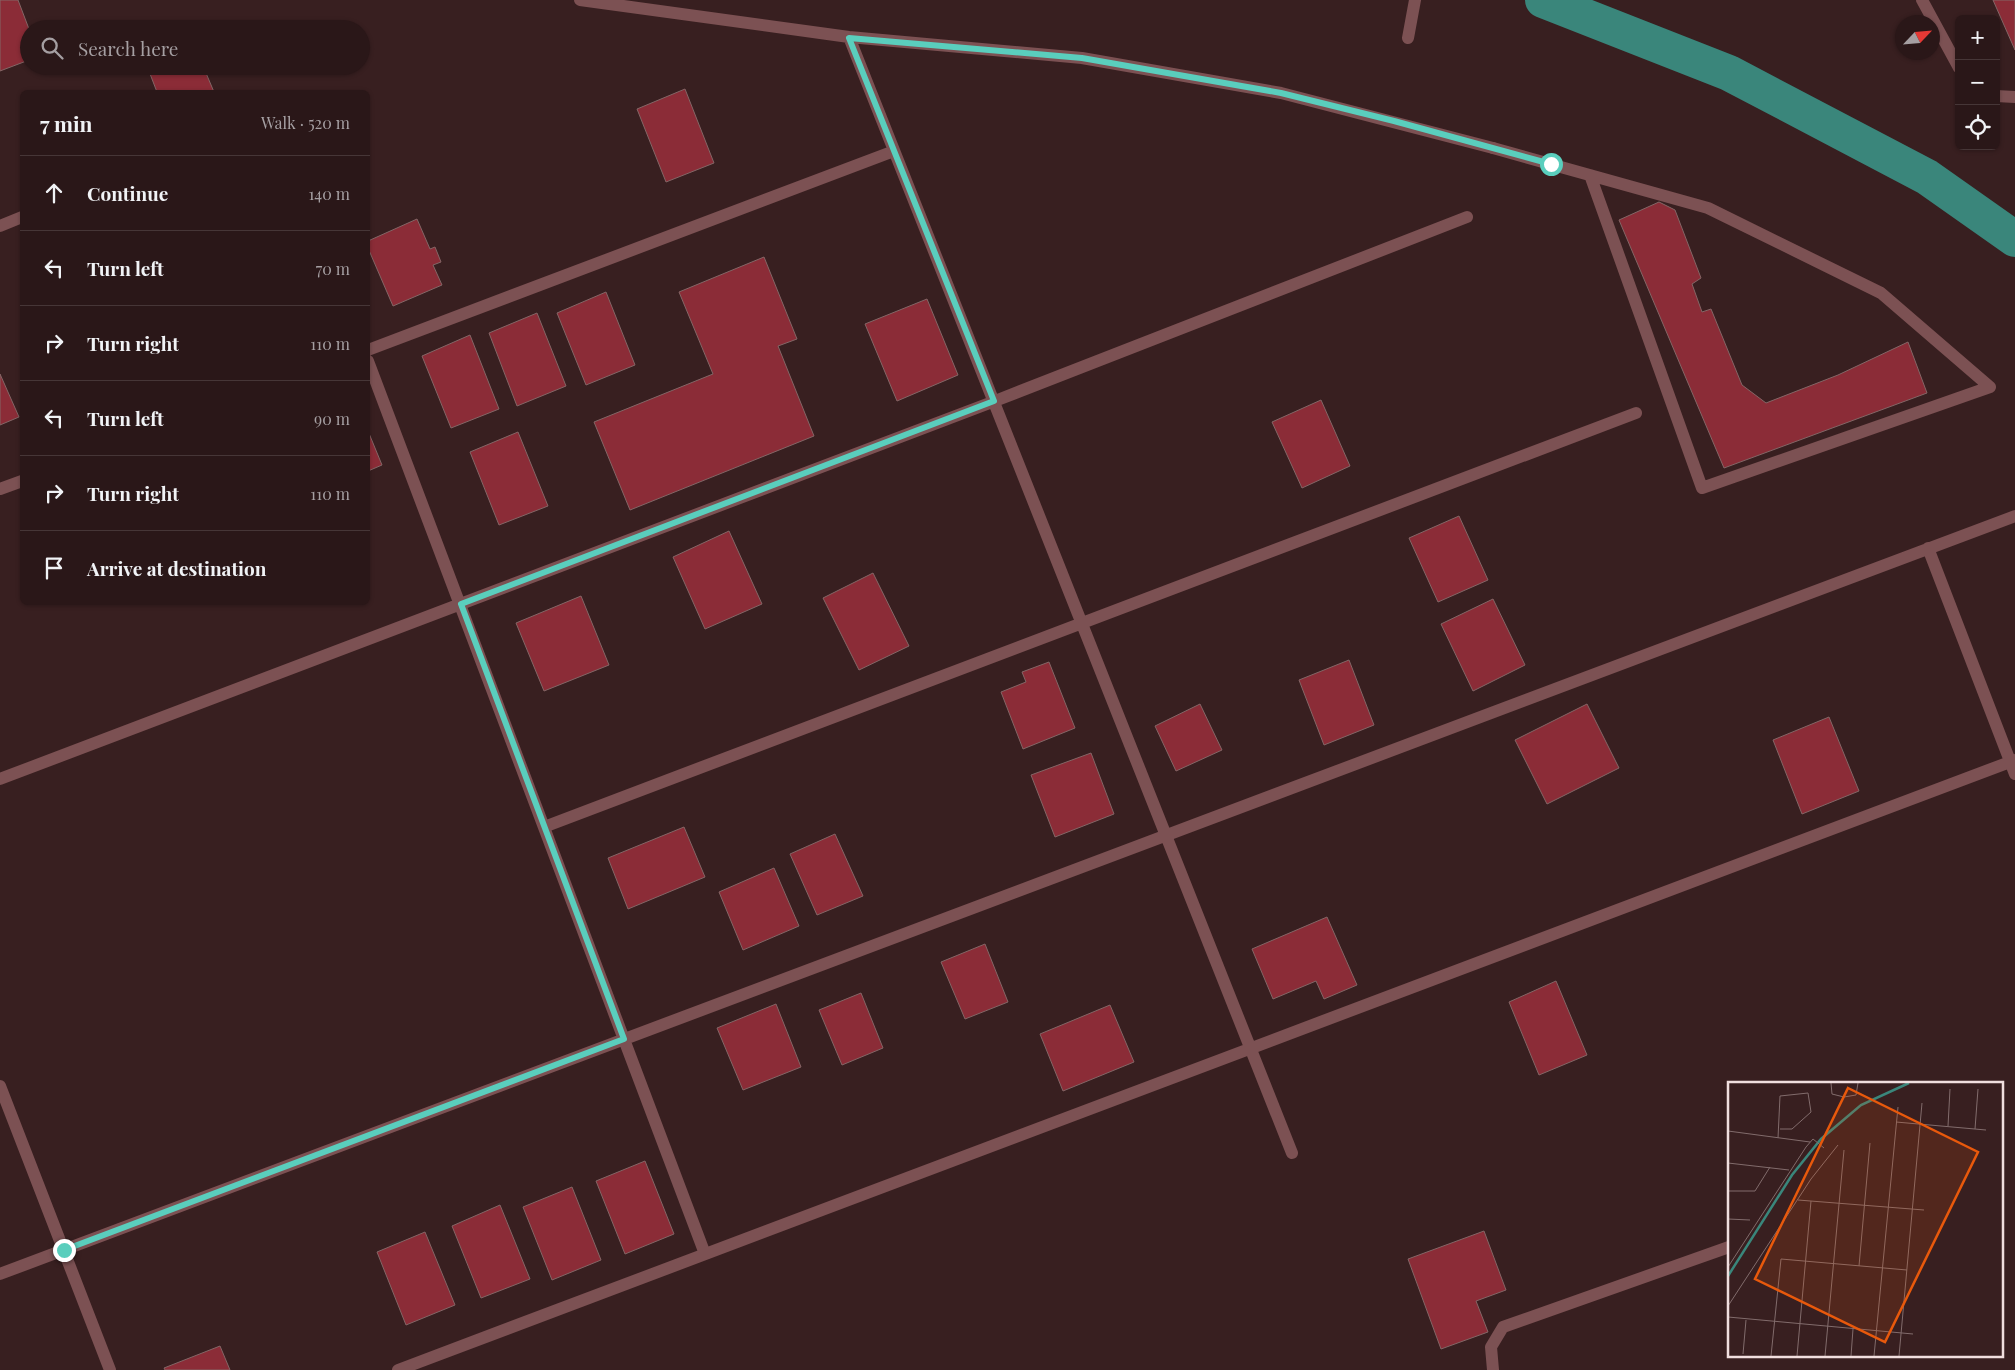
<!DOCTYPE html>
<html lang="en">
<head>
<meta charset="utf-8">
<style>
  body { margin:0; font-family:"Playfair Display",serif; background:#362425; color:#f1f3f6 }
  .controls { position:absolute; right:15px; top:15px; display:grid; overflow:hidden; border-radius:8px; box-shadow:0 1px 4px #0004 }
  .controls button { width:45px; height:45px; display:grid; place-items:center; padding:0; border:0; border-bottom:1px solid #463637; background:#2a1718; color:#f1f3f6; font:25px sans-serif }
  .compass { position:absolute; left:1895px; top:15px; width:45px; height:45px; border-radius:50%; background:#2a1718; box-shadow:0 1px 4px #0004; rotate:64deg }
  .stop { position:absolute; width:15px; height:15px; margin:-11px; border:4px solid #5acebd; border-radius:50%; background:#fff }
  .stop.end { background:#5acebd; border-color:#fff; box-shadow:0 1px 5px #0008 }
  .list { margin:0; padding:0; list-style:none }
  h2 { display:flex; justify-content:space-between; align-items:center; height:65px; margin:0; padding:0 20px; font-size:21px }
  h2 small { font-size:16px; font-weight:400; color:#a59fa2 }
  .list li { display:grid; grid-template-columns:32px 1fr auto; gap:15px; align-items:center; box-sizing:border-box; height:75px; padding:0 20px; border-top:1px solid #463637 }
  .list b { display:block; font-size:19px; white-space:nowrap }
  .list em { font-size:16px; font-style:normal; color:#a59fa2 }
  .icon { flex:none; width:28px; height:28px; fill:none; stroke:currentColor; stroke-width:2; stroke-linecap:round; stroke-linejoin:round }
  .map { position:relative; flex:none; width:2015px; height:1370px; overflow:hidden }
  .search { position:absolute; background:#2a1718; box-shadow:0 1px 4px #0004; left:20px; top:20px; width:350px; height:55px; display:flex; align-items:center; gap:12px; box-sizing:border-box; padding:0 18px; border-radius:28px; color:#a59fa2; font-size:19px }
  .panel { position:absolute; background:#2a1718; box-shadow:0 1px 4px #0004; left:20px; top:90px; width:350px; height:515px; border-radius:8px }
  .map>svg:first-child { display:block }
</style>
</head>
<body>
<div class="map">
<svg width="2015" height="1370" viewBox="0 0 2015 1370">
  <rect width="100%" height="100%" fill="#381f20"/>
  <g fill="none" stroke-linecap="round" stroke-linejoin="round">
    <path stroke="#3a867b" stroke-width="36" d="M1543 0 1729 73 1927 177 2015 239"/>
  </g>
  <path fill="#8b2c37" stroke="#846666" d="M0 0H18L29 29V60L0 71Z
    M1993 0H2015V50Z
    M185 21 188 29H168Z
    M147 66H203L214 92H157Z
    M685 89 714 163 666 182 637 109Z
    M1659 202 1675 210 1701 278 1692 284 1702 312 1711 309 1742 385 1766 403 1838 375 1908 342 1927 393 1724 468 1619 220Z
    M417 219 430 249 435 247 441 262 433 265 442 285 393 306 368 248V241Z
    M764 257 797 339 778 346 814 436 630 510 594 422 713 374 679 292Z
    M606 292 635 365 586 385 557 313Z
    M927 299 958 375 897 401 865 324Z
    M537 313 566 386 517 406 489 333Z
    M470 335 499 409 451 428 422 356Z
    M0 374 19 417 0 425Z
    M1321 400 1350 466 1302 488 1272 422Z
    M368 431 382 465 368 471Z
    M518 432 548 506 499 525 470 452Z
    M1459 516 1488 580 1438 602 1409 538Z
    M729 531 762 604 705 629 673 557Z
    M873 573 909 646 859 670 823 598Z
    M581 596 609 665 544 691 516 623Z
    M1493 599 1525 665 1473 691 1441 624Z
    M1349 660 1374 725 1324 745 1299 680Z
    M1049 662 1075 728 1023 749 1001 692 1026 682 1022 672Z
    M1200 704 1222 750 1176 771 1155 726Z
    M1587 704 1619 768 1547 804 1515 740Z
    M1829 717 1859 791 1802 814 1773 740Z
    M1091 753 1114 814 1055 837 1031 775Z
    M684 827 705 877 628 909 608 858Z
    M835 834 863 896 817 915 790 854Z
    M774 868 799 926 743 950 719 892Z
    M1327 917 1357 985 1324 999 1316 981 1273 999 1252 949Z
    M985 944 1008 1002 965 1019 941 962Z
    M1556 981 1587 1055 1539 1075 1509 1002Z
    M861 993 883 1048 842 1065 819 1010Z
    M776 1004 801 1067 743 1090 717 1028Z
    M1110 1005 1134 1062 1063 1091 1040 1034Z
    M645 1161 674 1234 625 1254 596 1181Z
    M572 1187 601 1260 552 1280 523 1207Z
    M500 1205 530 1279 481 1298 452 1226Z
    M1484 1231 1506 1290 1476 1301 1488 1332 1441 1349 1408 1259Z
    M425 1232 455 1305 406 1325 377 1252Z
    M220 1346 230 1370H165L164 1368Z"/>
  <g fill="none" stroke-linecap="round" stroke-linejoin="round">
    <path stroke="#7c5153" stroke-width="12" d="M1493 148 1708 208 1881 293 1990 387
      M1590 175 1702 488 1990 387
      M1493 1370 1491 1347 1503 1327 1729 1247"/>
    <path stroke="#7c5153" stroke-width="12" d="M580 0 849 37 1082 58 1281 93 1493 148
      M1922 0 1959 68
      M849 37 1292 1153
      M1408 38 1415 0
      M1996 96 2015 97
      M0 226 22 217
      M368 350 894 151
      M368 361 705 1254
      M0 489 22 481
      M1928 548 2015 774
      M0 779 995 401 1467 217
      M544 827 1636 413
      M0 1086 110 1370
      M0 1274 2015 516
      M398 1370 2015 760"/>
  </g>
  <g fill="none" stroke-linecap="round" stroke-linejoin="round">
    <path stroke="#5acebd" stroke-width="6" d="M64 1250 624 1039 461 604 994 401 849 38 1082 58 1281 93 1394 121 1551 164"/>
  </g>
  <g transform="translate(1728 1082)">
    <rect width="275" height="275" fill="#381f20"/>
    <path fill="none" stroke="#3a867b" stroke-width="2.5" d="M0 194 64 93 93 57 133 23 181 1"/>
    <path fill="none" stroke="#826c6c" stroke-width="1" d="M103 1 104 12 116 15 128 13 130 1M168 40 258 48M220 44 222 7M247 47 250 7M0 49 82 60M50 56 52 14 80 11 83 30 64 47H52M0 81 61 88M0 109H27L42 85M70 118 196 128M0 137 22 138M131 184 142 61M0 185 78 65 85 57 96 66M0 224 83 97 110 63M0 235 185 252M15 272 18 238M43 274 53 177 179 188M69 274 83 119M97 274 116 68M123 274 125 247M146 274 170 25M171 274 194 21"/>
    <path fill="#e8590c" fill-opacity="0.15" stroke="#e8590c" stroke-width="2.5" d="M120 6 250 70 157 260 27 197Z"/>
    <rect width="275" height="275" fill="none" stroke="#f1dfdf" stroke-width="2.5"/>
  </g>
</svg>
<div class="controls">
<button>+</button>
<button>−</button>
<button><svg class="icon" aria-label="locate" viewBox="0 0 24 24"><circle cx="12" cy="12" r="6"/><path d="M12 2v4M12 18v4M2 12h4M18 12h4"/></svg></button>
</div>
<svg class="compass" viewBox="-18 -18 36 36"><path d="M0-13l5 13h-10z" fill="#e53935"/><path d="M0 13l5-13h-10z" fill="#a59fa2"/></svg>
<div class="stop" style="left:1551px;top:164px"></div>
<div class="stop end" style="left:64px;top:1250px"></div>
<div class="search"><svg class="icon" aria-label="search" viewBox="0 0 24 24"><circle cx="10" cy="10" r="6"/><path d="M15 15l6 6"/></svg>Search here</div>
<section class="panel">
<h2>7 min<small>Walk · 520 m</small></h2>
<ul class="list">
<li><svg class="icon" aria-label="ahead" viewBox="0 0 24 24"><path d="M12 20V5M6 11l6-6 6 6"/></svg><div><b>Continue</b></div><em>140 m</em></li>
<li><svg class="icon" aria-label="left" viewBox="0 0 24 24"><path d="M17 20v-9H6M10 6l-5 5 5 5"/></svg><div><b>Turn left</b></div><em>70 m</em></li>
<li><svg class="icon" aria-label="right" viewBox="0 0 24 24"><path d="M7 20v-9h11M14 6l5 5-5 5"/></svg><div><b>Turn right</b></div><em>110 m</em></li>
<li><svg class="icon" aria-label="left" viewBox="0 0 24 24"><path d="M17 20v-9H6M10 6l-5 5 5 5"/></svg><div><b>Turn left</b></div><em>90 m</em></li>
<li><svg class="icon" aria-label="right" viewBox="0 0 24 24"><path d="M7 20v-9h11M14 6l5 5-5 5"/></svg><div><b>Turn right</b></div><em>110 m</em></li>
<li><svg class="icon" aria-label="arrive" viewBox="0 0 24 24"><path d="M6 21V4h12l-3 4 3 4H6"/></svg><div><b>Arrive at destination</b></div></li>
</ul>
</section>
</div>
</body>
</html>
